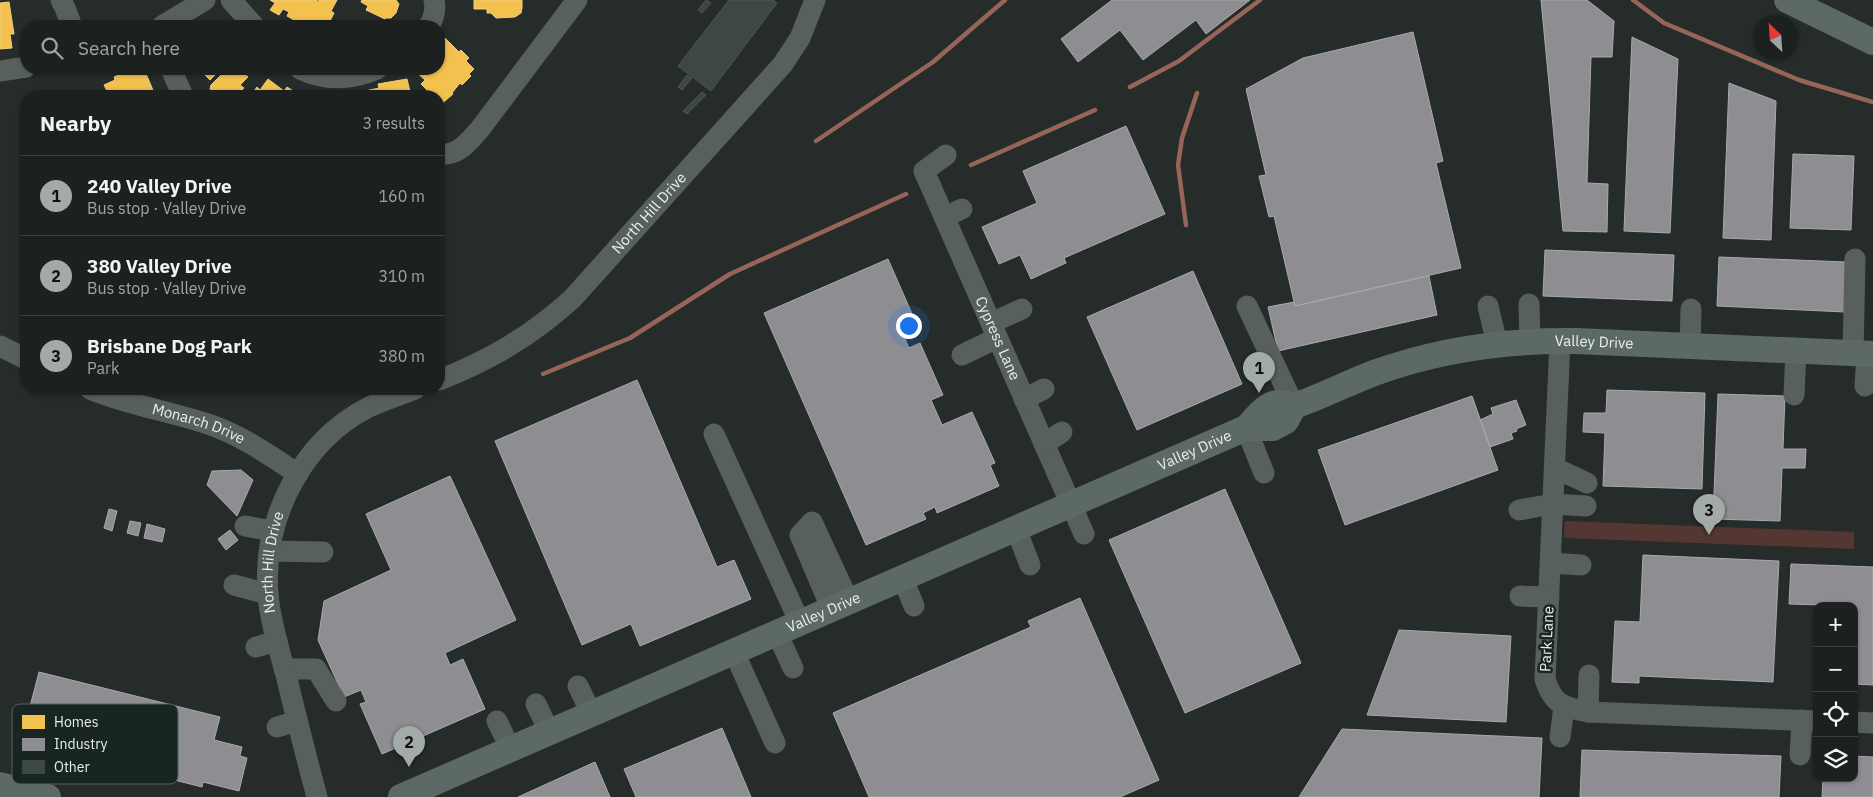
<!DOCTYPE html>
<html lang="en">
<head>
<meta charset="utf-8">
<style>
  body { margin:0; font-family:"IBM Plex Sans",sans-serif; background:#292e2d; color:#f1f3f6 }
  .controls { position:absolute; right:15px; bottom:15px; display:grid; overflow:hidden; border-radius:10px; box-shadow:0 1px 4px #0004 }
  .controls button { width:45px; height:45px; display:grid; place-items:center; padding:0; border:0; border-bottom:1px solid #3a3e3e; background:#1c2120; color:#f1f3f6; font:25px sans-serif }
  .compass { position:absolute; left:1753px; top:15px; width:45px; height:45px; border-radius:50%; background:#1c2120; box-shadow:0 1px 4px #0004; rotate:335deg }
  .you { position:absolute; left:908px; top:325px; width:18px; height:18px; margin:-12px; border:4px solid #fff; border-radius:50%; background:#1a73e8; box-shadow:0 0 0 8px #1a73e833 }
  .badge { display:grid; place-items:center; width:32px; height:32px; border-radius:50%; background:#a3aba9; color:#111; font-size:16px; font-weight:700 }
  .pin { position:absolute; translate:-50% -41px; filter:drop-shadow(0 1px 2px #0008) }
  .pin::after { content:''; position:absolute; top:26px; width:18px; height:15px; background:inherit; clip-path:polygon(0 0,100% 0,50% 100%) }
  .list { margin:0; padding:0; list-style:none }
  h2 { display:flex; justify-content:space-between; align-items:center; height:65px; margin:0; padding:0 20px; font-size:21px }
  h2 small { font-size:16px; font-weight:400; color:#a0a3a5 }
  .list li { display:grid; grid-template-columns:32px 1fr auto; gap:15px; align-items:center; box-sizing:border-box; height:80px; padding:0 20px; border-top:1px solid #3a3e3e }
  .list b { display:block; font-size:19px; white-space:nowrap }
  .list p { margin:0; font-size:16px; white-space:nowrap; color:#a0a3a5 }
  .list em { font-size:16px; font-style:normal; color:#a0a3a5 }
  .icon { flex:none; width:28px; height:28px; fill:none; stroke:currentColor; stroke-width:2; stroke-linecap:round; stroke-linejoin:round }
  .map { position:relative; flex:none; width:1873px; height:797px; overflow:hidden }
  .search { position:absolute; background:#1c2120; box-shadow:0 1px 4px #0004; left:20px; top:20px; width:425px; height:55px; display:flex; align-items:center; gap:12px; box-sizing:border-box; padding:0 18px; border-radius:20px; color:#a0a3a5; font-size:19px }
  .panel { position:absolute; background:#1c2120; box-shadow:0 1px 4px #0004; left:20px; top:90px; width:425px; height:305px; border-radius:20px }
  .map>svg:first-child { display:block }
</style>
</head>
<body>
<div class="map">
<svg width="1873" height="797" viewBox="0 0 1873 797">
  <rect width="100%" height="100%" fill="#262c2a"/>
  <path fill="#543732" d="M1565 521 1854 532V549L1564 538Z"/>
  <path fill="#f2c14e" stroke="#efcf7e" d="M270 0H317V3L319 0H337L331 11 334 13 330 21 334 23 332 26H305L287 16 289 12 283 9 279 15 270 10 275 3Z
    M362 0H396L399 4 396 13 391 18H386L385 19 366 10 368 6 361 2Z
    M474 0H522V8L521 13 515 17 496 18 491 13H487V9H474Z
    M9 2 14 34H10L12 48 0 49V3Z
    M445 38 459 52 461 50 469 58 466 61 474 69 469 74 471 76 462 85 460 83 452 93 453 94 439 106V96H428L424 93 427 90 421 84 425 80 415 71 417 69H439V44Z
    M140 69H144L155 95 151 96H106L104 92 107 91 104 85 115 80 114 77 123 73 124 75Z
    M199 69H248L243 73 248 77 240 85 244 88 236 96 234 95 218 96 210 89 211 85 221 75 218 72 210 80Z
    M268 79 284 91 287 87 301 96H245L248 91 252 94 257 87 260 90Z
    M407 79 411 96H366L365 91 379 88 378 84Z"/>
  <path fill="#8d8d92" stroke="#a8aaad" d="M1112 0H1250L1206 34 1196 20 1143 60 1120 30 1078 62 1061 39Z
    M1541 0H1587L1614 21 1612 57H1591L1587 183 1608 184 1607 232 1563 231Z
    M1413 32 1443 161 1436 163 1461 268 1295 306 1274 216 1269 217 1259 176 1266 175 1246 89 1303 58Z
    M1632 37 1678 59 1670 233 1624 231Z
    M1729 83 1776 101 1771 240 1723 238Z
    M1126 126 1165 214 1064 258 1066 263 1031 279 1020 255 999 264 982 227 1037 203 1023 171Z
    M1793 154 1854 156 1851 230 1790 228Z
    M1545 250 1674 255 1672 301 1543 296Z
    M1719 257 1847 262 1845 312 1717 306Z
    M888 259 920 332 905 339 909 348 920 343 943 395 931 400 942 425 972 412 995 463 990 465 999 486 937 513 935 507 923 513 926 519 866 545 764 313Z
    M1193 271 1242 384 1137 430 1087 317Z
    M1429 276 1437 315 1278 351 1268 307 1294 302 1295 306Z
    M637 380 717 567 734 560 751 599 640 646 631 624 582 645 495 441Z
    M1607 390 1705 393 1702 489 1603 486 1605 433 1583 432 1584 413H1606Z
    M1718 394 1785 396 1783 449H1806L1805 468H1782L1780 521 1713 519Z
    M1472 396 1498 470 1345 525 1318 450Z
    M1516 400 1526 425 1516 429 1517 431 1511 433 1513 439 1490 447 1480 420 1493 414 1491 408Z
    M241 470 253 480 237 516 207 485 212 471Z
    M450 476 516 620 445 653 450 665 463 659 485 709 382 754 360 704 366 702 361 690 344 697 318 640 324 601 391 570 366 514Z
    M1225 489 1301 663 1185 713 1109 540Z
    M109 509 117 511 112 531 104 528Z
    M130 521 141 523 138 536 127 533Z
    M147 524 165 529 162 542 144 538Z
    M230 530 238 540 226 550 218 539Z
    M1643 555 1779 561 1773 682 1639 676V683L1612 682 1615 621 1640 622Z
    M1791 564 1873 567V685L1854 684V606L1789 604Z
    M1080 598 1159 780 1120 797H869L833 713 1031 627 1028 621Z
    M1399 630 1511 636 1506 722 1367 715Z
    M39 672 220 717 214 740 242 747 240 756 247 758 239 791 203 782 202 787 21 741Z
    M722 728 751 797H636L624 769Z
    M1342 729 1542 738 1539 797H1299Z
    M1582 750 1781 756 1779 797H1580Z
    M1854 756 1873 757V797H1822L1823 778H1854Z
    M595 762 610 797H518Z"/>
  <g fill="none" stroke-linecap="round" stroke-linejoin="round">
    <path stroke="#976459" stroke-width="4.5" d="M1633 0 1664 23 1799 80 1873 102
      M1130 87 1179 61 1260 0
      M816 141 933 62 1005 0
      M971 165 1095 110
      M1186 225 1178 165 1182 138 1197 93
      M543 374 630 338 730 274 906 194"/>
  </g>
  <path fill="#3d4846" stroke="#4f5452" d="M706 0 711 3 702 13 698 10Z
    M729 0H773L777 3 711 91 678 66Z
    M687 75 692 78 682 90 678 87Z
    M702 92 706 95 687 114 683 111Z"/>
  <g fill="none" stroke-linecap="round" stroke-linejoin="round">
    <g stroke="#58605d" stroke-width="21">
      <path d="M61 0 65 8 72 26"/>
      <path d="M231 0 254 26"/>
      <path d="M162 26 205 0"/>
      <path d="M429 26C434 18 436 9 434 0"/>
      <path d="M171 69 183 96"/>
      <path d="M300 69C325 81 351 80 377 69"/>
      <path d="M0 71 26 67"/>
      <path d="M439 154C459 156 468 142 480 129L577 0"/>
      <path id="s1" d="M946 155 924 171 1084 534"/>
      <path d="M944 217 962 209"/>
      <path d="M1529 304 1530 341"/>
      <path d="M1247 306 1294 406"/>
      <path d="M1488 306 1497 344"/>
      <path d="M991 323 1022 309"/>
      <path d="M1560 341 1545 679C1553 705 1564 707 1588 712L1817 721"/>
      <path d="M0 346 26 359"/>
      <path d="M1690 346 1691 309"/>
      <path d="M1853 353 1855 259"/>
      <path d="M962 355 997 338"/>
      <path id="s2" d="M439 380C490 360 531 336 572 299L783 64 800 38 815 0"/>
      <path d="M1865 386 1867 354"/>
      <path id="s3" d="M90 389C128 405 169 411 208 424 241 435 269 455 298 474"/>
      <path d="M1794 395 1796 351"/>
      <path d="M1024 399 1044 389"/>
      <path d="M1246 428 1264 473"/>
      <path d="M714 434 800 623"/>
      <path d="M1044 444 1062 432"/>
      <path d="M1555 468 1587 483"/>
      <path d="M1519 510 1553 504 1586 506"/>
      <path d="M245 526 273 531"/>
      <path d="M1016 529 1030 565"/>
      <path d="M269 551 323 552"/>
      <path d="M1551 563 1581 565"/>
      <path d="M903 579 914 606"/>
      <path d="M234 585 268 594"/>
      <path d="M1520 596 1549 597"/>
      <path d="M832 610 800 535 812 522 849 602"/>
      <path d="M777 633 793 668"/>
      <path d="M256 647 277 641"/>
      <path d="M734 652 775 743"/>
      <path d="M284 669H316L336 701"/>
      <path d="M578 686 592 715"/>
      <path d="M536 704 550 733"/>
      <path d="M1588 712 1589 675"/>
      <path d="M497 721 511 750"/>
      <path d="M1854 722 1873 723"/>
      <path d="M277 727 297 721"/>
      <path d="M1560 737 1564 707"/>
      <path d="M1800 755 1802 720"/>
      <path id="s4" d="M317 797C306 756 296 716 286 675 279 649 270 621 268 594 262 519 302 441 369 407 384 400 400 395 415 389"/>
    </g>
    <g stroke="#5d6966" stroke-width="26">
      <path d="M1787 0 1873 42"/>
      <path id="s5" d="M1246 428C1254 420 1265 404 1278 403 1285 402 1290 408 1297 405 1323 396 1348 383 1374 373 1440 349 1507 340 1576 341L1873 354"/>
      <path d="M0 785 48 797"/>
      <path id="s6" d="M401 797 1246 428H1273L1286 421 1294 406"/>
    </g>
  </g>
  <g text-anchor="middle" stroke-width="5" stroke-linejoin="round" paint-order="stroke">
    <g font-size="15" fill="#e7efed" stroke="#192522">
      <text dy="5" stroke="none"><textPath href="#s2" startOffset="272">North Hill Drive</textPath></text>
      <text dy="5" stroke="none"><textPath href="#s1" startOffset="210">Cypress Lane</textPath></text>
      <text dy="5" stroke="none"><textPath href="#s5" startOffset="368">Valley Drive</textPath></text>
      <text dy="5" stroke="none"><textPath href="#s3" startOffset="114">Monarch Drive</textPath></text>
      <text dy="5" stroke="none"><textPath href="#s6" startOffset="866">Valley Drive</textPath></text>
      <text dy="5" stroke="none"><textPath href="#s4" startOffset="241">North Hill Drive</textPath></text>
      <text dy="5" stroke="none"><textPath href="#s6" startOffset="461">Valley Drive</textPath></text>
      <text transform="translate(1547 639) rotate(-87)" y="5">Park Lane</text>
    </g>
  </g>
  <rect x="12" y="704" width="166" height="80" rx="8" fill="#192522" stroke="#57625f" stroke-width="1"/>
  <rect x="22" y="715" width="23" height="14" fill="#f2c14e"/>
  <rect x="22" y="738" width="23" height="13" fill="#8d8d92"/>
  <rect x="22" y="760" width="23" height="14" fill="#3d4846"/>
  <g font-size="14" fill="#e7efed">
    <text x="54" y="727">Homes</text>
    <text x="54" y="749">Industry</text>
    <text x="54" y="772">Other</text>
  </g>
</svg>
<div class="controls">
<button>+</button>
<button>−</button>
<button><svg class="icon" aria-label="locate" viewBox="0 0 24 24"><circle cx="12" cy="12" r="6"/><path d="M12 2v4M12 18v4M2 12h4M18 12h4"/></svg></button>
<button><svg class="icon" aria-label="layers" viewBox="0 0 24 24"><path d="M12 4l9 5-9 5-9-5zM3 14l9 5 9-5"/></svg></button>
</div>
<svg class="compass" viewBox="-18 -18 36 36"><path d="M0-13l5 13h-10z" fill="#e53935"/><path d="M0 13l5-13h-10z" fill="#a0a3a5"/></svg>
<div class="you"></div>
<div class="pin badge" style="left:1259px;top:393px">1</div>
<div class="pin badge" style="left:409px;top:767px">2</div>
<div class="pin badge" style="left:1709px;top:535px">3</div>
<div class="search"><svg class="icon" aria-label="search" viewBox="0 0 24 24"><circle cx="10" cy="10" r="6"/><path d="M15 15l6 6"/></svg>Search here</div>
<section class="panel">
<h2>Nearby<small>3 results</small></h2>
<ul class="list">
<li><span class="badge">1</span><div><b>240 Valley Drive</b><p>Bus stop · Valley Drive</p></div><em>160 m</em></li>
<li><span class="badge">2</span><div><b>380 Valley Drive</b><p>Bus stop · Valley Drive</p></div><em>310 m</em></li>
<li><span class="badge">3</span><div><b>Brisbane Dog Park</b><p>Park</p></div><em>380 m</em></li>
</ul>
</section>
</div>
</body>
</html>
